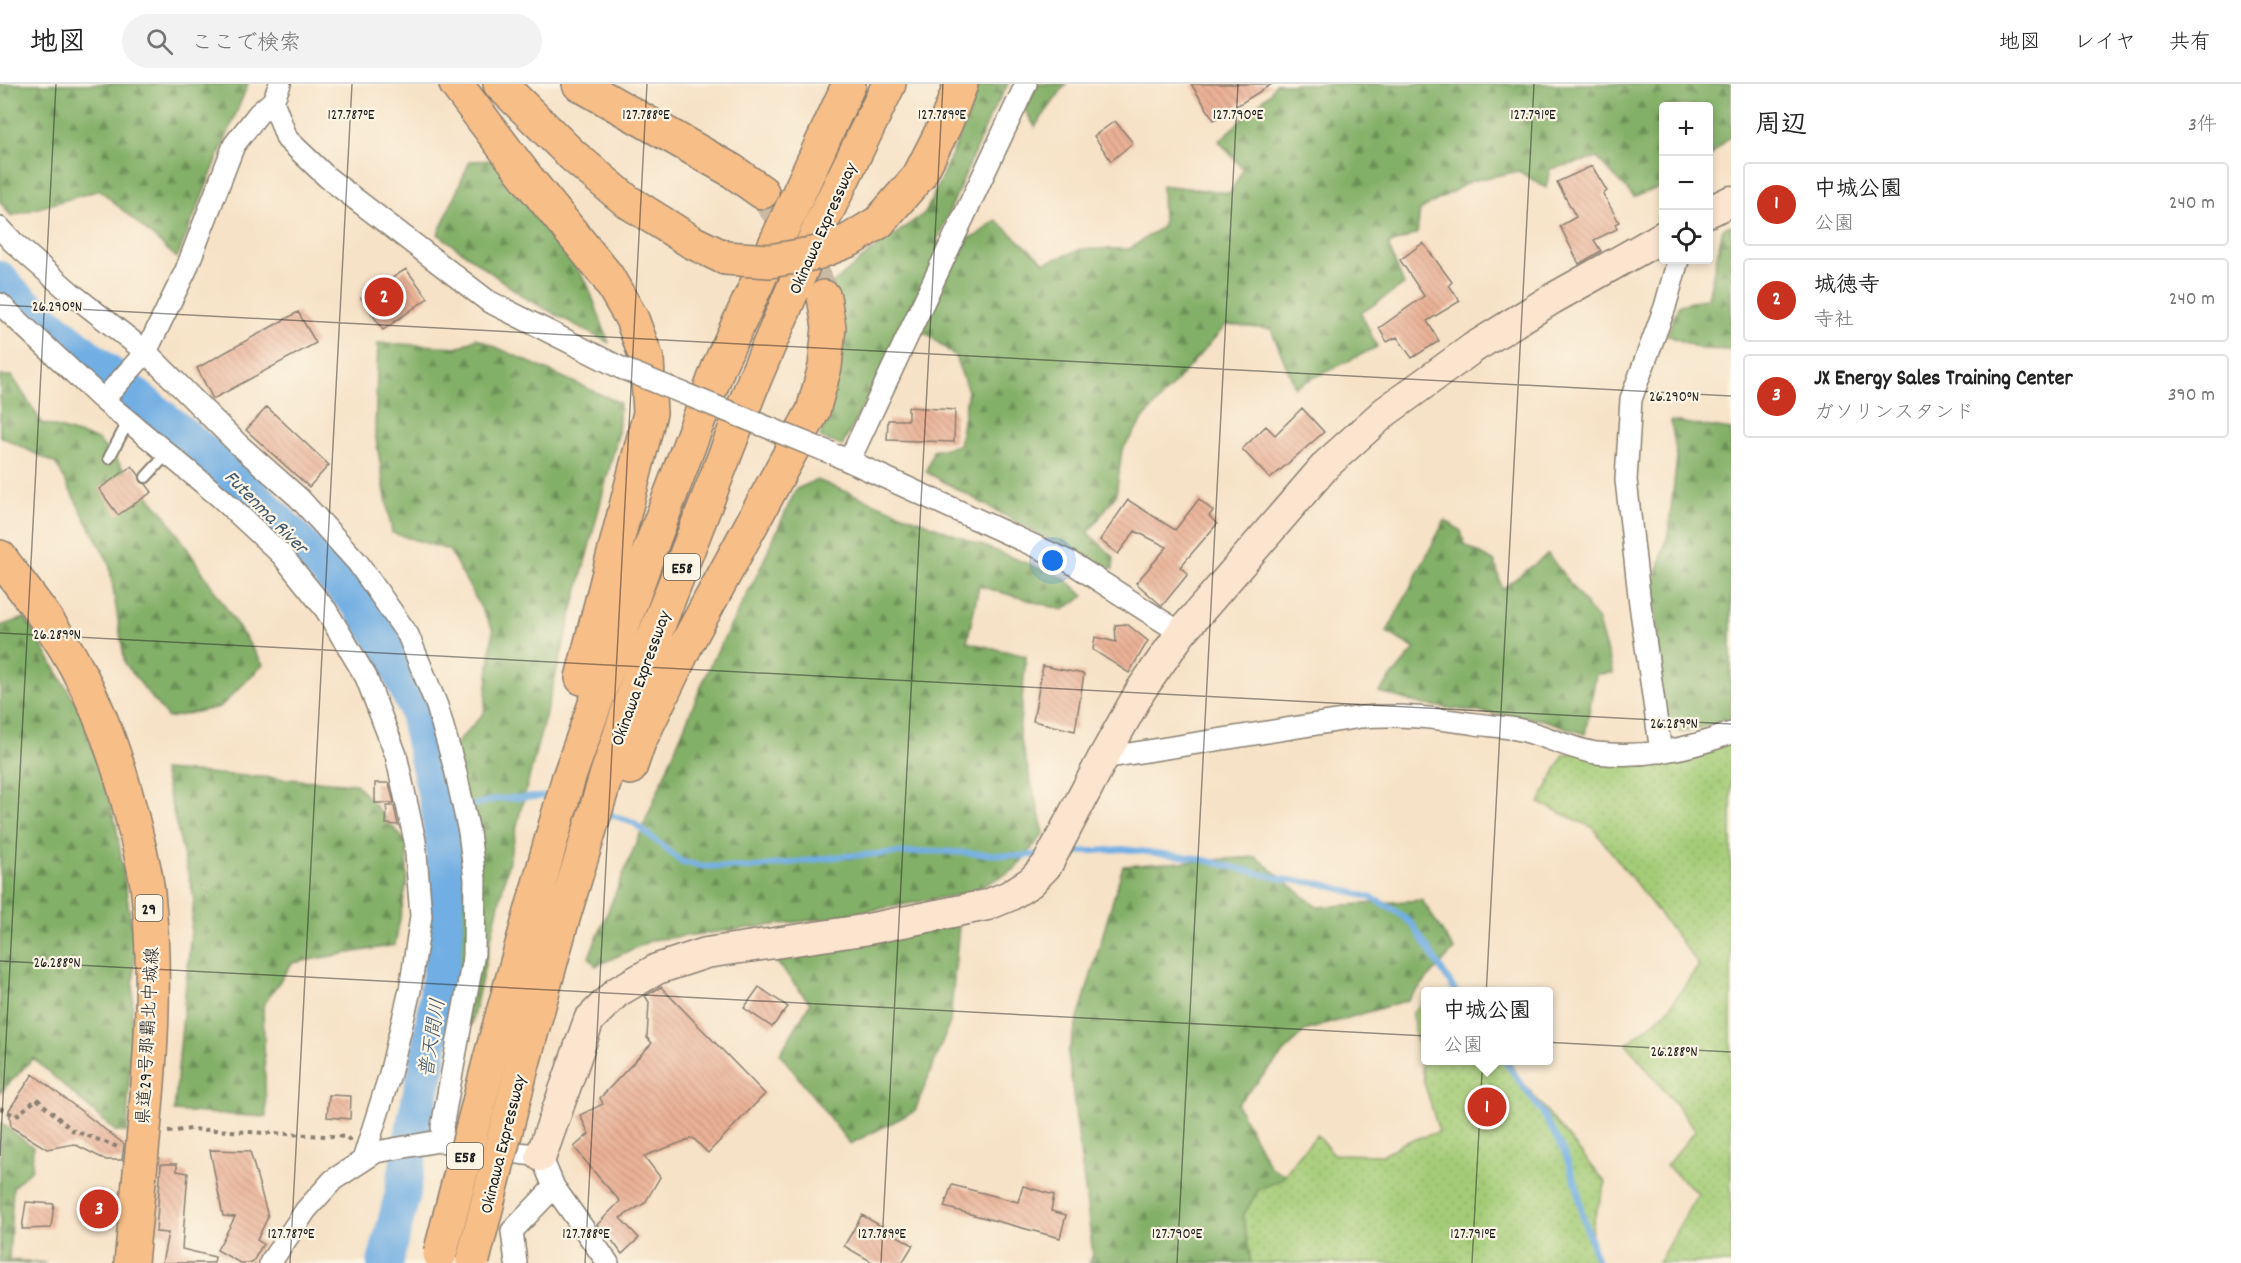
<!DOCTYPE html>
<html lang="ja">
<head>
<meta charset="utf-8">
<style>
  body { margin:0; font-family:Dekko,"Klee One",sans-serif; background:#f2f2f2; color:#222 }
  .controls { position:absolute; right:18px; top:18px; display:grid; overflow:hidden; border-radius:6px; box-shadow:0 3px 9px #0003 }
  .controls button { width:54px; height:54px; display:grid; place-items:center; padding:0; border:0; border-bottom:2px solid #e0e0e0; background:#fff; color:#222; font:30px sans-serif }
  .you { position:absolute; left:1053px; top:477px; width:21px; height:21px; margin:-15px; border:4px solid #fff; border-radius:50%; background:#1a73e8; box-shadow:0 0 0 9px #1a73e833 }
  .badge { display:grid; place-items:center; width:39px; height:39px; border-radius:50%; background:#c8321e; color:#fff; font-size:20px; font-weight:700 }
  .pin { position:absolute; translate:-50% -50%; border:3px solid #fff; box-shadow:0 2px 6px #0006 }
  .popup { position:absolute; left:1421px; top:903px; width:132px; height:78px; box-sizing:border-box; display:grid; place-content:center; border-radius:6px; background:#fff; filter:drop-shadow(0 2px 4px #0005); font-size:20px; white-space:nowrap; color:#767676 }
  .popup b { font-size:22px; color:#222 }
  .popup::after { content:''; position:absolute; left:50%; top:100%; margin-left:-12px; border:12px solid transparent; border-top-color:#fff }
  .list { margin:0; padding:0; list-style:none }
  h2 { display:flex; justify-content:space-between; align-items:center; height:78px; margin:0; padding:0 24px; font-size:26px }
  h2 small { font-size:20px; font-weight:400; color:#767676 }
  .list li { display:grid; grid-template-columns:39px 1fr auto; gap:18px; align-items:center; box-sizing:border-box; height:84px; margin:0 12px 12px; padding:0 12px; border:2px solid #e0e0e0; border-radius:6px }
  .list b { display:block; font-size:22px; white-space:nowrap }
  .list p { margin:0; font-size:20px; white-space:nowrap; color:#767676 }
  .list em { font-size:20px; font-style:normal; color:#767676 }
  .icon { flex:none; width:33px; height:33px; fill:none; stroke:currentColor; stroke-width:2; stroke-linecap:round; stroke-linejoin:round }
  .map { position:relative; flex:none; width:1731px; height:1179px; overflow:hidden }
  header { display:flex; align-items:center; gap:36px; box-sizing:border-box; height:84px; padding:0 30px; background:#fff; border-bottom:2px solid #e0e0e0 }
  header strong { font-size:28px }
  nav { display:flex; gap:33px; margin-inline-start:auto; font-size:21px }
  .search { width:420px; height:54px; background:#f2f2f2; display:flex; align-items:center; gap:15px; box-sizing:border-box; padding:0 21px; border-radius:33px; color:#767676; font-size:22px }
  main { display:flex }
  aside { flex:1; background:#fff }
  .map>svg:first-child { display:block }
</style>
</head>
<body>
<header>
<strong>地図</strong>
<div class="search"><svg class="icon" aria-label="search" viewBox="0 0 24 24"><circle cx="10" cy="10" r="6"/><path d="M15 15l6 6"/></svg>ここで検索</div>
<nav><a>地図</a><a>レイヤ</a><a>共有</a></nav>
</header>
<main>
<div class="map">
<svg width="1731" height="1179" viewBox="0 0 1731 1179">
  <defs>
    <pattern id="forest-firs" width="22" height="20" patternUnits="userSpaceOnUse" patternTransform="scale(1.5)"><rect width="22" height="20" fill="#83b068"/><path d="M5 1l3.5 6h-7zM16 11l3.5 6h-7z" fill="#6a8e55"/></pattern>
    <pattern id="park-dots" width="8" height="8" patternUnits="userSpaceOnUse" patternTransform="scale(1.5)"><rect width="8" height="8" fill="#a4cc77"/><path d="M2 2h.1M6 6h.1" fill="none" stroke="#8daf66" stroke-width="1.8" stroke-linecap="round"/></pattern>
    <pattern id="building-back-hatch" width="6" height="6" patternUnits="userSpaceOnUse" patternTransform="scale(1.5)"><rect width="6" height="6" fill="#eab196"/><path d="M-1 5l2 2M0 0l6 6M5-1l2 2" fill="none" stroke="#c89881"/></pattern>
  </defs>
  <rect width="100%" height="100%" fill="#fcf5e5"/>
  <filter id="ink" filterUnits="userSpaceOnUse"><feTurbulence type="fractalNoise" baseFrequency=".0167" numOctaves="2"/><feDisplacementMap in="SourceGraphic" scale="12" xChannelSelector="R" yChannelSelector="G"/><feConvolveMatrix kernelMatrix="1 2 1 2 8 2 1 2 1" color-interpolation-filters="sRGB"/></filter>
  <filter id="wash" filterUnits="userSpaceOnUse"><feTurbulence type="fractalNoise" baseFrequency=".008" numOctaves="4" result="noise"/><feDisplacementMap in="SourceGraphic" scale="24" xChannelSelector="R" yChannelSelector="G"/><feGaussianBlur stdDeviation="1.35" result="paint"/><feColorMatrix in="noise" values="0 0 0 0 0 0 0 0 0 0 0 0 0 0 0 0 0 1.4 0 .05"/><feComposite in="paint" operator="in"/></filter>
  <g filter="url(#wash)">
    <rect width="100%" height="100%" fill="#f6e2c6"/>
    <path fill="url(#forest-firs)" stroke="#506642" stroke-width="1.5" d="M0 0H248L177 174 100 106 11 132 0 118Z
      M980 0H1008L990 32 936 159 976 152 996 136 1045 179 1082 165H1129L1163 142 1162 101 1230 109 1243 85 1219 57 1270 9 1275 0H1731V51L1709 74 1708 22H1664L1663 102 1634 113 1597 74 1550 85 1546 104 1519 87 1471 97 1420 126 1417 150 1388 161 1404 201 1361 229 1377 263 1295 303 1271 245 1226 241 1144 334 1122 366 1116 411 1088 449 1114 473 1113 485 1071 468 926 388 933 367 959 361 968 307 955 272 926 249H902L842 362 820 353 839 283 830 202 868 170 926 128 966 38Z
      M1037 0H1066L1035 43 1025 26Z
      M500 76 587 199 609 259 527 215 438 150 470 77Z
      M1731 141V266L1701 265 1667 251 1679 221 1708 214 1723 144Z
      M476 254 620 319 618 351 520 729 471 941 450 930 464 802 444 673 484 629 493 546 449 466 392 449 375 349 378 259 460 263Z
      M0 292H12L42 339 98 356 166 432 263 581 220 623 168 634 125 580 109 479 56 380 0 352Z
      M1671 337 1731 346V635L1682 649 1664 642 1653 503 1668 450 1677 374Z
      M817 396 1064 494 1084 512 1063 526 979 502 967 558 1026 572 1019 650 1044 749 1014 786 969 809 822 835 652 856 596 882 589 873 710 581 757 491 796 405Z
      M1445 436 1461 447 1465 461 1495 478 1502 505 1548 470 1597 535 1613 589 1596 590 1585 650 1544 636 1424 621 1379 608 1415 565 1387 548Z
      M25 534 81 628 116 740 135 864 127 1048H116L33 974 0 1009V542Z
      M163 686 356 700 407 759V797L395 861 292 879 263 922 266 1033 174 1027 194 814Z
      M1256 773 1317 823 1422 816 1454 866 1408 916 1304 947 1237 1020 1270 1083 1342 1119 1351 1179H1089L1093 1171 1068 969 1123 782Z
      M959 841 950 938 915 1027 850 1060 780 970 810 919 775 876Z
      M0 1038 33 1063 32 1085 13 1103 9 1176 46 1179H0Z"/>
    <path fill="url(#park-dots)" stroke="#60744a" stroke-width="1.5" d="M1731 656V1179H1658L1698 1109 1666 1082 1696 1046 1627 960 1667 927 1699 881 1592 743 1539 719 1564 670Z
      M1425 917 1426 976 1510 977 1520 995 1606 1099C1596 1127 1585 1150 1596 1179H1251L1243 1132 1259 1105 1281 1096 1296 1075 1317 1051 1333 1070 1383 1071 1405 1058 1439 1048 1424 998 1412 930Z"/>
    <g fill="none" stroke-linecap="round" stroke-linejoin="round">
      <path stroke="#71aee3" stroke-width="6" d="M439 726 474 721 496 715 554 712
        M606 729 634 739 682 778 702 782 750 784 843 772 936 767 1021 772 1043 770
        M1063 769 1123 765 1196 774 1282 795 1323 800 1372 814 1395 826 1412 840 1456 908
        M1504 976 1542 1028 1565 1070 1578 1106 1582 1130 1598 1179"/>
      <path stroke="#71aee3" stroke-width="36" d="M0 195 12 210 240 398 358 519 380 551 398 584 416 625 439 726 446 803 445 855 427 982 416 1031 402 1112 385 1179"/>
    </g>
    <g id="blocks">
      <path fill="url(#building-back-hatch)" d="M1191 0H1272L1214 36Z
        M1115 37 1133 59 1111 77 1094 52Z
        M1592 82 1607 107 1603 110 1619 138 1615 140 1617 145 1594 156 1601 167 1579 180 1560 142 1576 133 1557 98Z
        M1423 159 1452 198 1449 201 1460 217 1427 237 1439 257 1412 274 1397 253 1387 258 1379 244 1424 212 1400 176Z
        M406 185 428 214 383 246 361 214Z
        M298 228 316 259 213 315 197 284Z
        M267 323 329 381 309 403 246 346Z
        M908 323 955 326 954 358 887 356 888 336H908Z
        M1302 324 1324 348 1270 395 1242 365 1266 342 1275 351Z
        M132 382 139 391 141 398 146 400 152 408 118 431 99 405Z
        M1199 415 1213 427 1209 432 1217 440 1180 483 1188 490 1162 522 1136 499 1167 463 1135 447 1118 470 1100 456 1128 416 1175 446Z
        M1127 540 1148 557 1129 589 1093 566 1095 553 1116 558 1115 541Z
        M1043 582 1084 590 1075 647 1033 637Z
        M375 699H389L394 719H375Z
        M387 722H394L398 741 386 740Z
        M661 903 765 1010 708 1069 693 1054 644 1072 660 1093 645 1119 620 1134 639 1154 622 1170 603 1144 600 1145 597 1141 620 1117 601 1096 574 1063 589 1050 580 1031 603 1020 600 1014 652 959 647 954 649 918 645 912Z
        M759 903 788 923 772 943 744 924Z
        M33 990 124 1060 122 1076H106L74 1060 47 1065 11 1043 9 1026Z
        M329 1011 351 1012 350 1035 327 1033Z
        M210 1066 250 1067 268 1133 257 1156 263 1160 252 1179H240L217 1166 235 1133 223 1132Z
        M161 1080H177V1087L188 1089 182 1165 215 1173 214 1179H162L168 1149 156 1148Z
        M952 1101 1018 1118 1023 1102 1054 1111 1051 1127 1066 1131 1060 1154 944 1123Z
        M26 1118 54 1120 51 1144 22 1145Z
        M862 1131 913 1161 902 1179H874L844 1162Z"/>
    </g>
  </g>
  <g filter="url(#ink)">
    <use href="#blocks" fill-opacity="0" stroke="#897f71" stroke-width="1.5"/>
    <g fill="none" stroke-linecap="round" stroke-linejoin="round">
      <path stroke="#cabaa4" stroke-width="33" stroke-dasharray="33 16" stroke-linecap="butt" d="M762 108C790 140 807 174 824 213"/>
      <defs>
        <path id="lane" d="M109 374 128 338
          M146 393 167 370"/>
        <path id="street" d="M280 0 273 17 287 55 328 94 488 217 621 284
          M0 144 13 158 71 209 146 268 238 360 299 414 358 479 408 551 437 622 455 685 469 748 475 795 474 869 442 1043 445 1058
          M0 220 103 316 221 414 281 470 326 526 366 593 396 671 415 757 421 832 410 906 390 990 363 1076
          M103 316 146 268 186 186 234 61 259 29 273 17
          M838 372 1070 478 1181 549
          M849 377 1026 0
          M1661 668 1640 520 1626 396 1631 315 1665 223 1678 176
          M1103 674 1361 633C1402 630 1435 634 1476 640 1491 642 1507 643 1521 646 1546 652 1571 665 1596 669 1644 674 1686 666 1731 649
          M489 1065 541 1072 554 1103 608 1179
          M270 1179 306 1126 333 1096 376 1068 439 1057 458 1060
          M516 1179 512 1147 554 1103"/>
        <path id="secondary" d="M1708 128 1731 117
          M541 1072 589 936 617 908 657 885 706 869 863 846 987 821 1009 812 1031 798 1047 781 1103 674 1141 606 1181 549 1327 380 1385 328 1473 264 1552 215 1664 152"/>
        <path id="primary" d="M0 473C26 509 54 542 75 581 104 633 122 689 135 746 140 767 146 788 148 809 161 930 142 1058 131 1179"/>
        <path id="highway" d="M456 0 527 94 607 192 632 235 647 276 650 329 582 594
          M500 0 572 71 627 117 692 158
          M579 0 731 86 762 108
          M879 138 919 92 945 41 961 0
          M630 684 639 658 686 561 813 327 825 283 829 243 824 213
          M490 975 568 696 647 473 719 282 849 0
          M522 983 561 841 607 689 648 568 755 294 821 140 889 0"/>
      </defs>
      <use href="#lane" stroke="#897f71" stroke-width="14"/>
      <use href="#street" stroke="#897f71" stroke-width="24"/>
      <use href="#secondary" stroke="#897f71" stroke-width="33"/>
      <use href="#primary" stroke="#897f71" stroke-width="36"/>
      <use href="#highway" stroke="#897f71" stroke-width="36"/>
      <path stroke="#897f71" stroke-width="4" stroke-dasharray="4.5 4.5" stroke-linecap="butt" d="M0 1024 16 1032 37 1015 72 1046 118 1063
        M168 1048 191 1045 347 1053 350 1057"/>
      <use href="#lane" stroke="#fff" stroke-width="10"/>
      <use href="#street" stroke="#fff" stroke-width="21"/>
      <use href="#secondary" stroke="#fce5cf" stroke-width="30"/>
      <use href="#primary" stroke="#f7be87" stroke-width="33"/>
      <use href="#highway" stroke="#f7be87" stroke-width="33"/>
      <defs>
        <path id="street-bridge" d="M621 284 831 369"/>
        <path id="highway-bridge" d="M692 158 725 174 770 177 817 169 850 156 879 138
          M440 1170 490 975
          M473 1176 522 983"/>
      </defs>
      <use href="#street-bridge" stroke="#897f71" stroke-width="24" stroke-linecap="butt"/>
      <use href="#highway-bridge" stroke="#897f71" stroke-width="36" stroke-linecap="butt"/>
      <use href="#street-bridge" stroke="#fff" stroke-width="21"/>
      <use href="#highway-bridge" stroke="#f7be87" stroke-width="33"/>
    </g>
  </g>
  <path fill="none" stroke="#1c1c1c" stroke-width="1.5" stroke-opacity="0.45" d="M0 221 1731 312M0 549 1731 640M0 877 1731 968M0 1072 56 0M290 1179 352 0M585 1179 647 0M881 1179 943 0M1177 1179 1238 0M1472 1179 1534 0"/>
  <g text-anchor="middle" stroke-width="4.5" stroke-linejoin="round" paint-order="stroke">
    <g fill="#fcf5e5" stroke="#5f5d58" stroke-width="1.5">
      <rect x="664" y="470" width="36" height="26" rx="4.5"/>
      <rect x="135.5" y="811" width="27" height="26" rx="4.5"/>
      <rect x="447" y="1059" width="36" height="26" rx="4.5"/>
    </g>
    <g font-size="16" font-weight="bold" fill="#1c1c1c">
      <text x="682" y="489">E58</text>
      <text x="149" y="830">29</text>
      <text x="465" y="1078">E58</text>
    </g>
    <g font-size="18" fill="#1c1c1c" stroke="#fcf5e5">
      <text transform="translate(822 144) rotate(-66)" y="6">Okinawa Expressway</text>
      <text transform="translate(640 594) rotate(-70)" y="6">Okinawa Expressway</text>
      <text transform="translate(147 952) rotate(-87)" y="6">県道29号那覇北中城線</text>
      <text transform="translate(502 1060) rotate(-76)" y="6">Okinawa Expressway</text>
    </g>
    <g font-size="20" font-style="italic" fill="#3e566c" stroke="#fcf5e5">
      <text transform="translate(267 427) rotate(45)" y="7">Futenma River</text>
      <text transform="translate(431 954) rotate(-81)" y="7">普天間川</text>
    </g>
  </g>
  <g font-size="15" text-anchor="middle" fill="#1c1c1c" stroke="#fcf5e5" stroke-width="4.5" stroke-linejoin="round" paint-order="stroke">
    <text x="351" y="35">127.787°E</text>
    <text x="646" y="35">127.788°E</text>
    <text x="942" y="35">127.789°E</text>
    <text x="1238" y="35">127.790°E</text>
    <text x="1533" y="35">127.791°E</text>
    <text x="57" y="227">26.290°N</text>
    <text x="1674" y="317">26.290°N</text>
    <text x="57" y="555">26.289°N</text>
    <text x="1674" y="644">26.289°N</text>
    <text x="57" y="883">26.288°N</text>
    <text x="1674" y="972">26.288°N</text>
    <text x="291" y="1154">127.787°E</text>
    <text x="586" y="1154">127.788°E</text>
    <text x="882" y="1154">127.789°E</text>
    <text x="1177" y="1154">127.790°E</text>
    <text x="1473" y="1154">127.791°E</text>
  </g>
</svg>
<div class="controls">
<button>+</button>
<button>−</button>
<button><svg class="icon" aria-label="locate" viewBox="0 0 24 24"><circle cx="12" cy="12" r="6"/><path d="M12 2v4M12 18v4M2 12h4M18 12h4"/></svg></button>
</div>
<div class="you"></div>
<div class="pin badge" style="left:1487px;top:1023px">1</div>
<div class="popup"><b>中城公園</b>公園</div>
<div class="pin badge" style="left:384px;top:213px">2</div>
<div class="pin badge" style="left:99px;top:1125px">3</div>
</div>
<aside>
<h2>周辺<small>3件</small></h2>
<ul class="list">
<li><span class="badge">1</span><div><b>中城公園</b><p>公園</p></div><em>240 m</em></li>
<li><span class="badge">2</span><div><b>城徳寺</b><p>寺社</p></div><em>240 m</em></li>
<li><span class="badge">3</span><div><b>JX Energy Sales Training Center</b><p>ガソリンスタンド</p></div><em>390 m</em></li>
</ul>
</aside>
</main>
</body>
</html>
